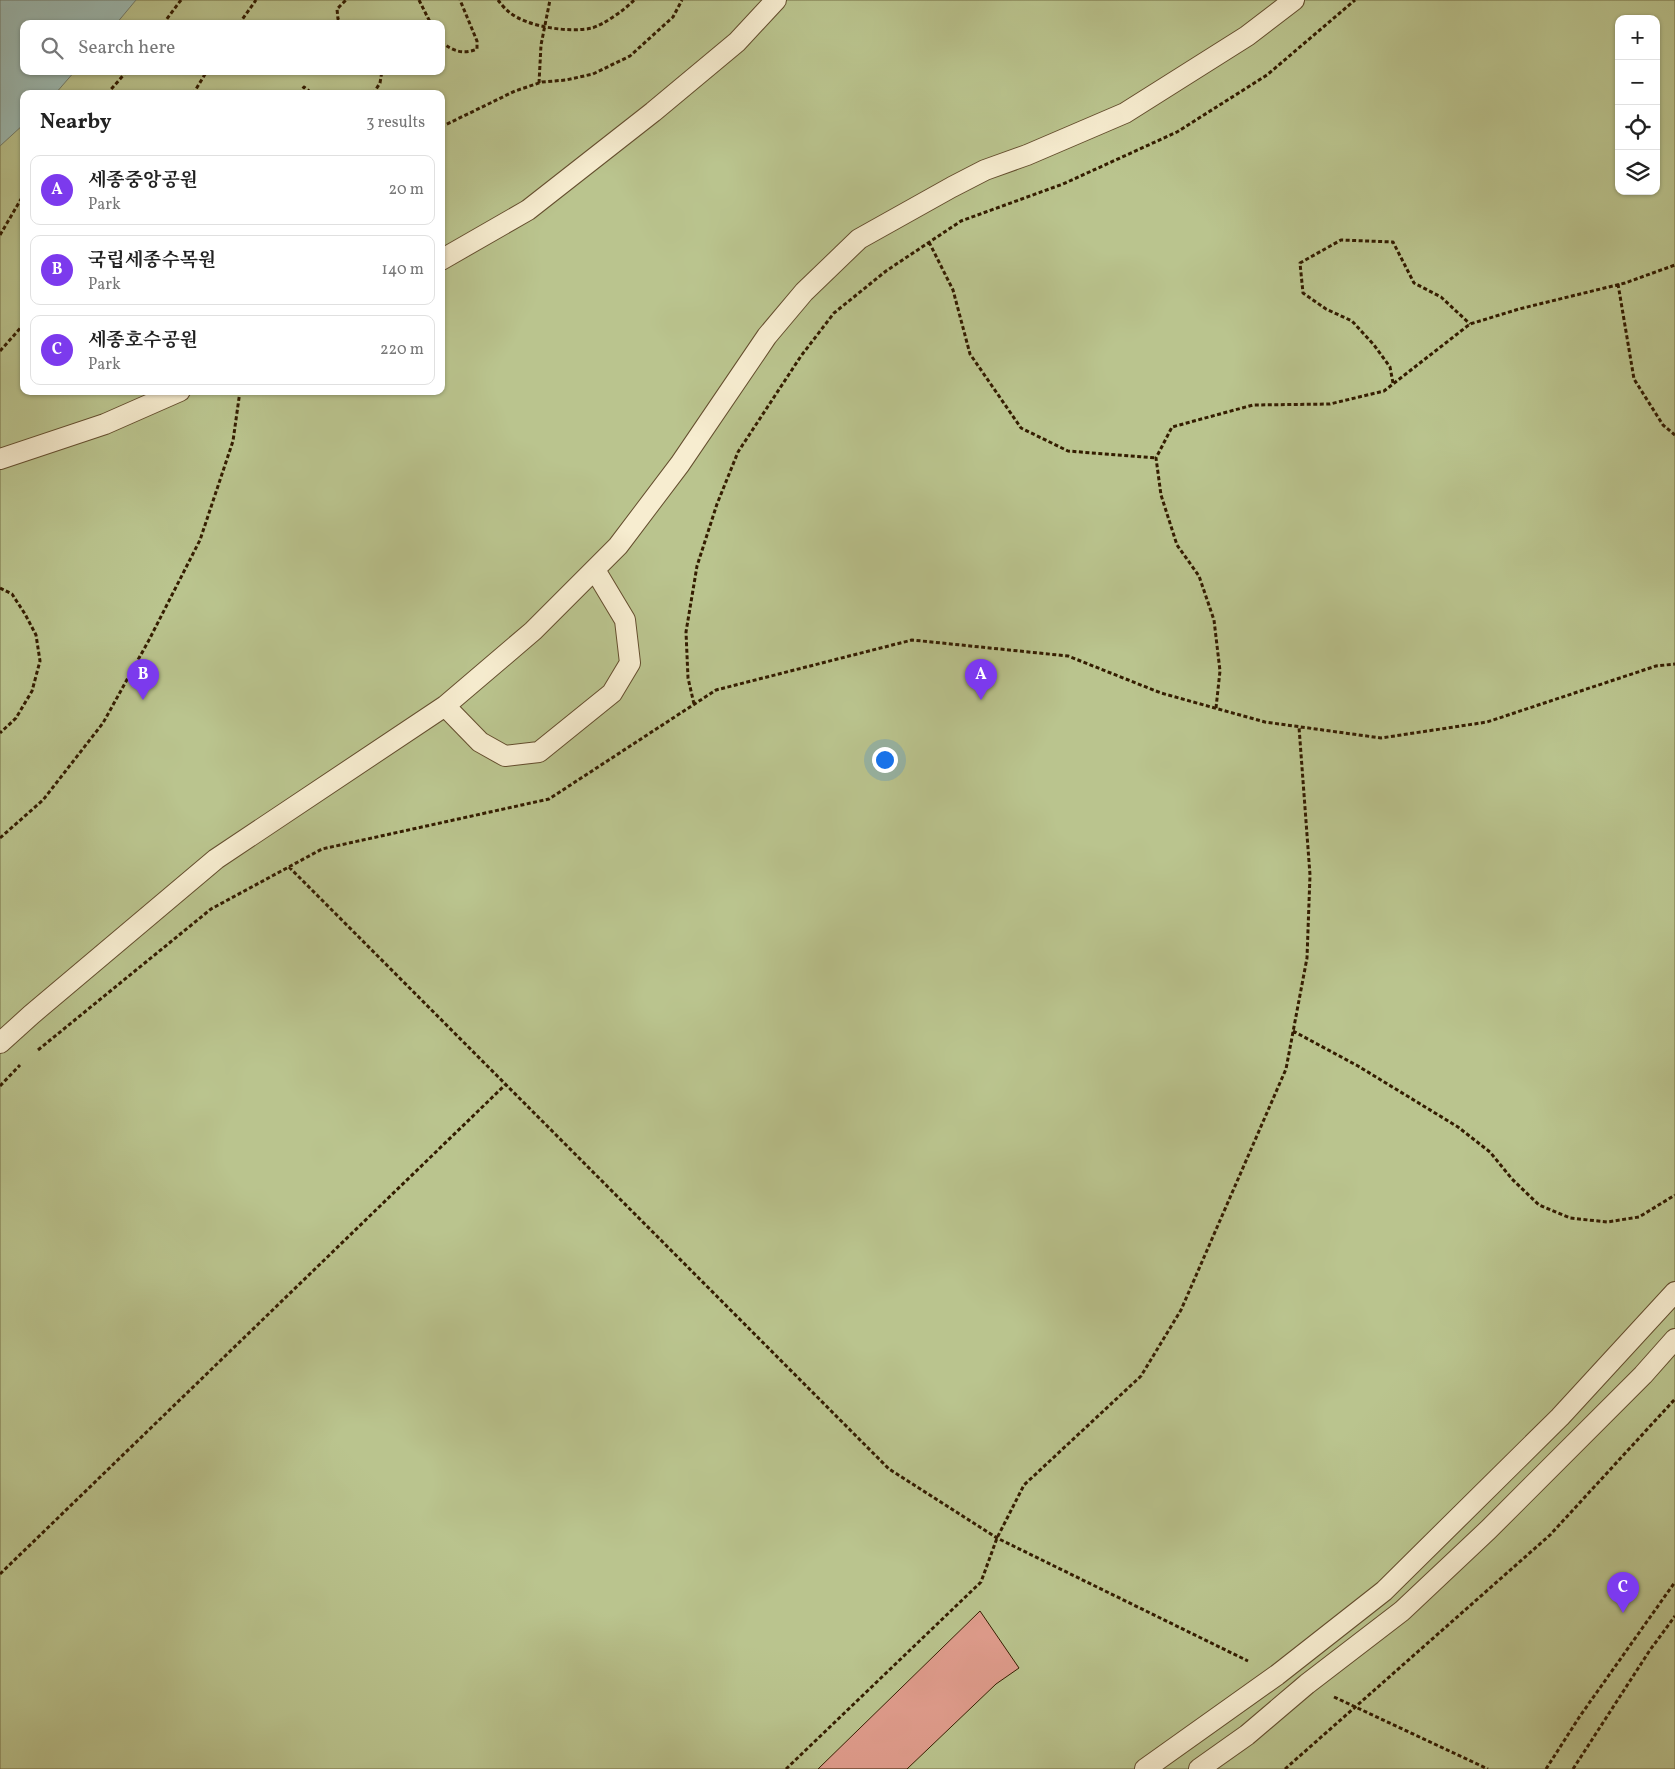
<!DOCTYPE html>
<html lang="en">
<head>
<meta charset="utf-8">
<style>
  body { margin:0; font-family:Vollkorn,"Noto Serif KR",serif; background:#f2f2f2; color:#222 }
  .controls { position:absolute; right:15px; top:15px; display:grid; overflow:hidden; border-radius:10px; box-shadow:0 1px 4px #0004 }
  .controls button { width:45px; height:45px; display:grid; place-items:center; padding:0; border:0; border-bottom:1px solid #e0e0e0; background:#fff; color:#222; font:25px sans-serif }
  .you { position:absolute; left:884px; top:759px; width:18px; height:18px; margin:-12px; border:4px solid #fff; border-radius:50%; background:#1a73e8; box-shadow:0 0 0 8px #1a73e833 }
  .badge { display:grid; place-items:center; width:32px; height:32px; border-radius:50%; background:#7c3aed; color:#fff; font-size:16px; font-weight:700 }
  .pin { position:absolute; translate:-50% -41px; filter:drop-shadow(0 1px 2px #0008) }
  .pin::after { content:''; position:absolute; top:26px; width:18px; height:15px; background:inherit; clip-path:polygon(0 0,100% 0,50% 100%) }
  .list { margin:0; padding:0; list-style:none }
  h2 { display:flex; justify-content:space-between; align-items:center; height:65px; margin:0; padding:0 20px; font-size:21px }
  h2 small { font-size:16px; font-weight:400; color:#767676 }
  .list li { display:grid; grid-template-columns:32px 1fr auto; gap:15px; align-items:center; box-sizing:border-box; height:70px; margin:0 10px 10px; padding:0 10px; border:1px solid #e0e0e0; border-radius:10px }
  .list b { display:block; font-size:19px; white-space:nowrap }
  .list p { margin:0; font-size:16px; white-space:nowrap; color:#767676 }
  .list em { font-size:16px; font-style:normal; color:#767676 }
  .icon { flex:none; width:28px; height:28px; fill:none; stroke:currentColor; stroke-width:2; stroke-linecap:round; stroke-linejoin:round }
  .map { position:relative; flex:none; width:1675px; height:1769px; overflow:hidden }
  .search { position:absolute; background:#fff; box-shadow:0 1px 4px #0004; left:20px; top:20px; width:425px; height:55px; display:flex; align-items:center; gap:12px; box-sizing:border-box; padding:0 18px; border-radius:10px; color:#767676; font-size:19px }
  .panel { position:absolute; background:#fff; box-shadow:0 1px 4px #0004; left:20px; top:90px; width:425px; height:305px; border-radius:10px }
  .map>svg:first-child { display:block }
</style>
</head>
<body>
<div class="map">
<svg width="1675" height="1769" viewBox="0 0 1675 1769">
  <rect width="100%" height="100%" fill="#f2e3b6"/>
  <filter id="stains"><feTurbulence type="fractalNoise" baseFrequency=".004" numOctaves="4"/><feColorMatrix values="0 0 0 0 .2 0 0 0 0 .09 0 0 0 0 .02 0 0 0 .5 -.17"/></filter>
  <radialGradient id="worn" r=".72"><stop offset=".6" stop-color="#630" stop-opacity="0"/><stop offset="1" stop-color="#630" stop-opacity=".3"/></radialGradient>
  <path fill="#bac48e" stroke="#777047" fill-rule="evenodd" d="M0 0H1675V1769H0ZM1619 19H1656V191H1619ZM24 24H441V71H24ZM24 94H441V391H24Z"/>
  <path fill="#9dbdb6" stroke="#737d6d" d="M0 0H136L116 24H24V71H75L55 94H24V124L0 146Z"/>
  <path fill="#df9c8c" stroke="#341d00" d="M980 1611 1019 1668 996 1684 907 1769H818Z"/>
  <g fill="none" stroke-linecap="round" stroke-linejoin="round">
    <defs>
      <path id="lane" d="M441 260 528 210 653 112 737 42 776 0
        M0 459 105 424 180 391
        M445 706 480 742 505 756 539 752 612 693 630 663 625 620 595 570
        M0 1043 31 1015 216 859 445 706 533 631 618 546 680 464 767 336 804 292 859 239 952 187 985 170 1027 155 1125 113 1247 36 1294 0
        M1145 1769 1277 1675 1384 1591 1560 1417 1675 1292
        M1199 1769 1247 1735 1307 1684 1402 1611 1488 1530 1643 1375 1675 1339"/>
    </defs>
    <use href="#lane" stroke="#644e2e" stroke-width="22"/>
    <path stroke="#341d00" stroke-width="3" stroke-dasharray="4 2.5" stroke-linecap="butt" d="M419 0 431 24
      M498 0C501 4 505 9 509 12 527 27 569 33 592 28 603 25 626 9 634 0
      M163 24 181 0
      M239 24 256 0
      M344 24 338 19 337 9 346 0
      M441 42C453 51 463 55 477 49V41L460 0
      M539 83 541 45 550 0
      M107 94 127 71
      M193 94 207 71
      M299 94 304 87 313 94
      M373 94 380 83 382 71
      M441 127 515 91 542 82 566 80 593 74 630 56 673 17 682 0
      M0 235 24 194
      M929 242 953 290 970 354 1021 428 1068 451 1156 458
      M1618 284 1634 379 1663 425 1675 435
      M0 351 24 324
      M1393 383 1390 367 1374 345 1352 321 1326 309 1303 293 1300 263 1341 240 1393 242 1414 283 1441 297 1470 324
      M0 588 12 594 25 614 36 635 40 661 32 691 16 718 0 733
      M694 704 688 678 686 632 697 566 717 504 738 452 801 356 834 313 886 271 961 221 1063 184 1177 132 1267 75 1355 0
      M1216 708 1220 671 1214 620 1199 576 1177 545 1161 495 1156 458 1172 427 1253 405 1330 404 1384 391 1470 324 1519 309 1625 283 1675 265
      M0 838 43 800 103 723 149 640 200 540 233 441 240 391
      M289 867 889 1469 997 1538 1248 1661
      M1293 1031 1358 1066 1458 1127 1490 1152 1512 1179 1539 1205 1570 1218 1607 1222 1639 1217 1675 1195
      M38 1050 211 909 322 849 549 799 716 690 912 640 1068 656 1161 693 1265 722 1381 738 1487 722 1656 666 1675 664
      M0 1086 20 1065
      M0 1574 505 1085
      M1334 1697 1488 1769
      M786 1769 981 1582 997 1538 1024 1485 1141 1376 1181 1310 1286 1069 1307 958 1310 875 1299 727
      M1285 1769 1550 1535 1675 1399
      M1546 1769 1580 1716 1675 1582
      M1573 1769 1650 1650 1675 1616"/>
    <use href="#lane" stroke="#f7edd0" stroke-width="20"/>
  </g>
  <rect width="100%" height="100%" filter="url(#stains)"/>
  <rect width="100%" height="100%" fill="url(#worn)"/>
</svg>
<div class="controls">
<button>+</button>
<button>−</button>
<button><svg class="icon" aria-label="locate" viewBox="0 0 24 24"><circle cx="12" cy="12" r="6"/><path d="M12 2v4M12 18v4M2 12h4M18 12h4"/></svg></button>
<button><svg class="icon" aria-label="layers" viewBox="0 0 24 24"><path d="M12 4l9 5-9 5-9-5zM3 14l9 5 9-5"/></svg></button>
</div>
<div class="you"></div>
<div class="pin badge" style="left:981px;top:700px">A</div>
<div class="pin badge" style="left:143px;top:700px">B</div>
<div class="pin badge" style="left:1623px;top:1613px">C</div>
<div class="search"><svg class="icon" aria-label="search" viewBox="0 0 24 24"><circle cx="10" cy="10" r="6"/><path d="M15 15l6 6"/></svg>Search here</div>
<section class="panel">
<h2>Nearby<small>3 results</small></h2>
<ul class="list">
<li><span class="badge">A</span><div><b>세종중앙공원</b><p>Park</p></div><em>20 m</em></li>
<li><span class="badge">B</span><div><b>국립세종수목원</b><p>Park</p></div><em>140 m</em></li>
<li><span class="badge">C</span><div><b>세종호수공원</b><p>Park</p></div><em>220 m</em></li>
</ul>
</section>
</div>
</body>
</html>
